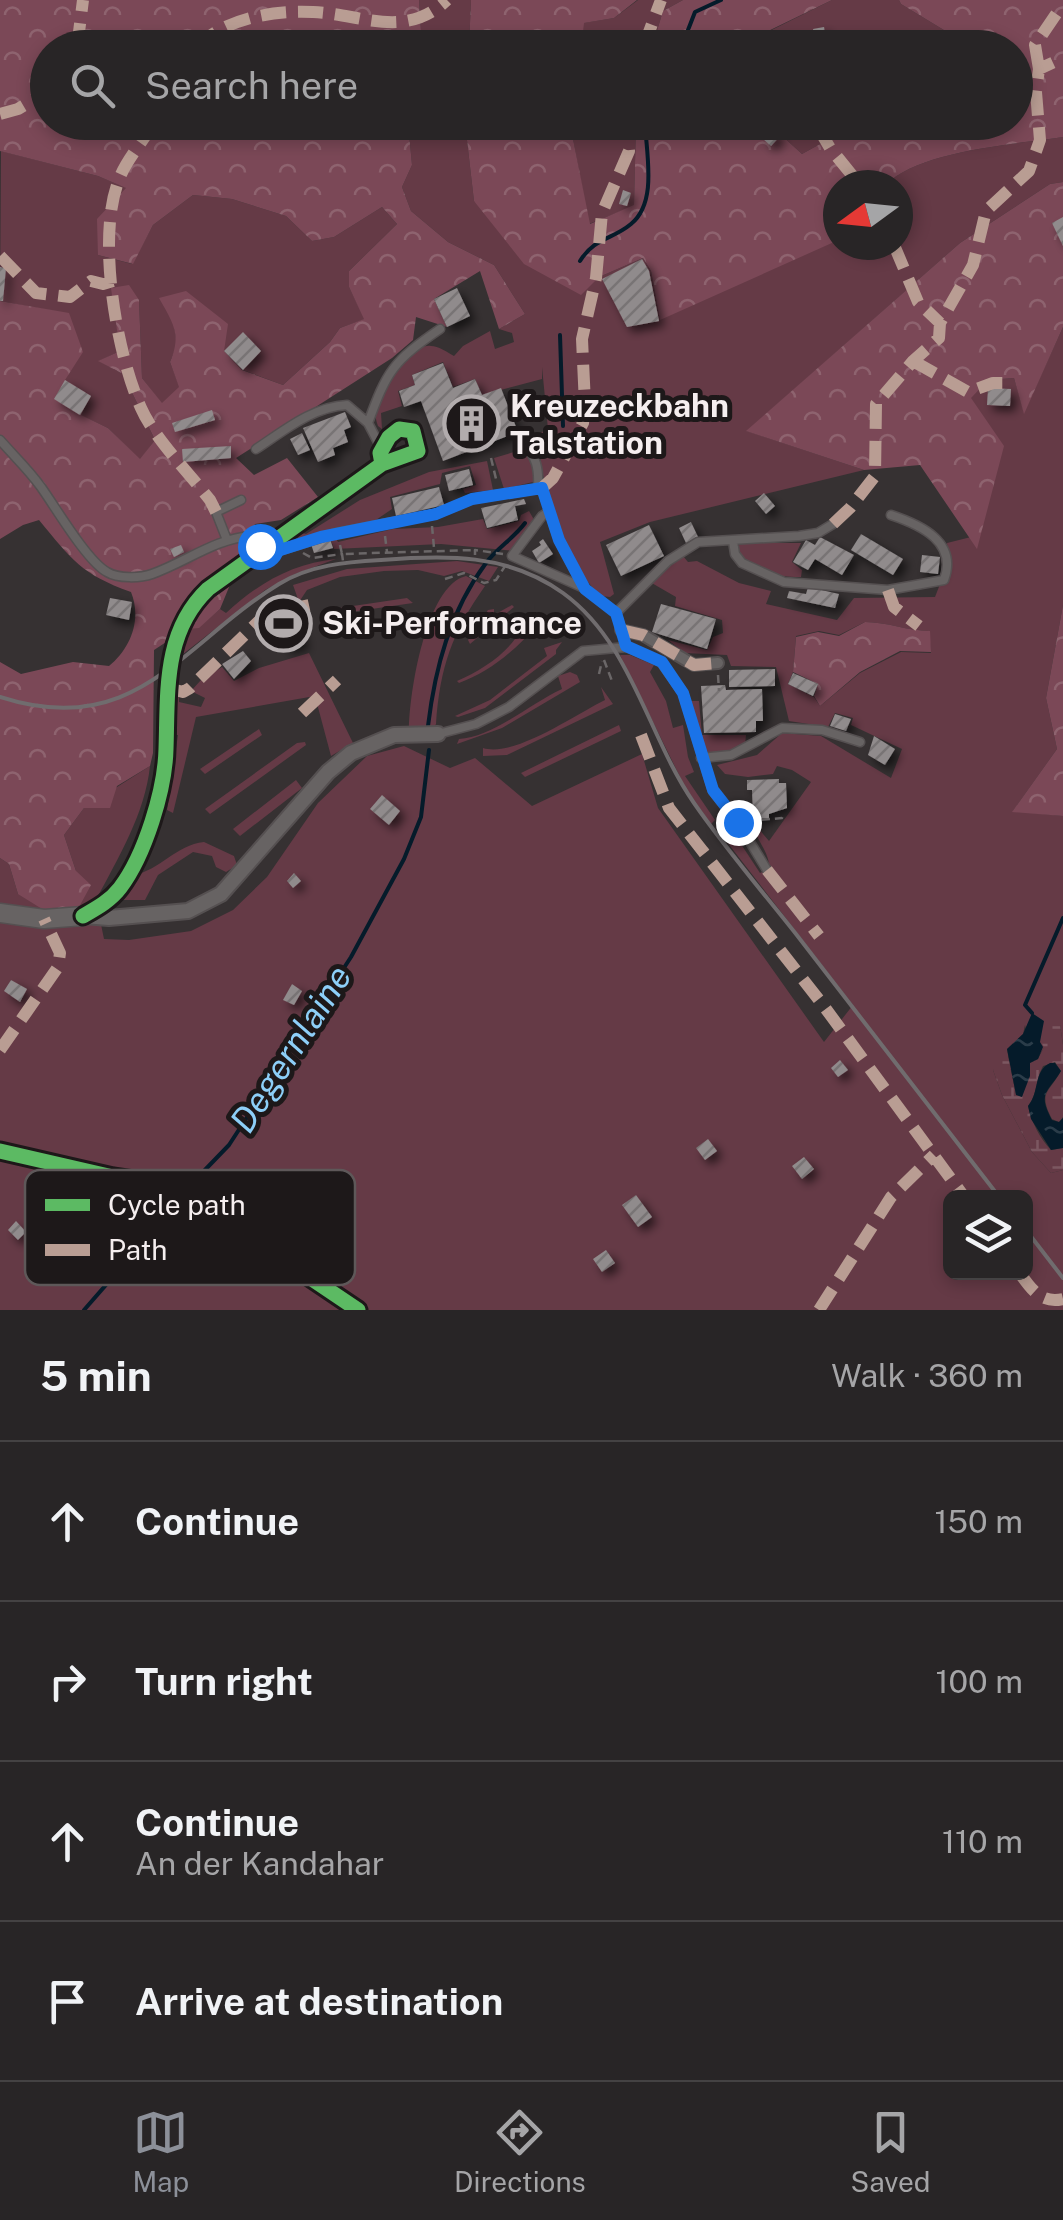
<!DOCTYPE html>
<html lang="en">
<head>
<meta charset="utf-8">
<style>
  body { margin:0; font-family:"Public Sans",sans-serif; background:#343132; color:#f1f3f6 }
  .controls { position:absolute; right:30px; bottom:30px; display:grid; overflow:hidden; border-radius:15px; box-shadow:0 5px 15px #0003 }
  .controls button { width:90px; height:90px; display:grid; place-items:center; padding:0; border:0; border-bottom:2px solid #444243; background:#282526; color:#f1f3f6; font:50px sans-serif }
  .compass { position:absolute; left:823px; top:170px; width:90px; height:90px; border-radius:50%; background:#282526; box-shadow:0 5px 15px #0003; rotate:255deg }
  .stop { position:absolute; width:30px; height:30px; margin:-22px; border:8px solid #1a73e8; border-radius:50%; background:#fff }
  .stop.end { background:#1a73e8; border-color:#fff; box-shadow:0 2px 10px #0008 }
  .list { margin:0; padding:0; list-style:none }
  h2 { display:flex; justify-content:space-between; align-items:center; height:130px; margin:0; padding:0 40px; font-size:42px }
  h2 small { font-size:32px; font-weight:400; color:#a5a5a7 }
  .list li { display:grid; grid-template-columns:65px 1fr auto; gap:30px; align-items:center; box-sizing:border-box; height:160px; padding:0 40px; border-top:2px solid #444243 }
  .list b { display:block; font-size:38px; white-space:nowrap }
  .list p { margin:0; font-size:32px; white-space:nowrap; color:#a5a5a7 }
  .list em { font-size:32px; font-style:normal; color:#a5a5a7 }
  .icon { flex:none; width:55px; height:55px; fill:none; stroke:currentColor; stroke-width:2; stroke-linecap:round; stroke-linejoin:round }
  .map { position:relative; flex:none; width:1063px; height:1310px; overflow:hidden }
  .search { position:absolute; background:#282526; box-shadow:0 5px 15px #0003; left:30px; right:30px; top:30px; height:110px; display:flex; align-items:center; gap:25px; box-sizing:border-box; padding:0 35px; border-radius:55px; color:#a5a5a7; font-size:38px }
  .sheet { height:770px; background:#282526 }
  nav { display:flex; justify-content:space-around; align-items:center; box-sizing:border-box; height:140px; border-top:2px solid #444243; background:#282526; font-size:28px; color:#a5a5a7 }
  nav a { display:grid; justify-items:center; gap:5px }
  nav .on { color:#8c9099 }
  .map>svg:first-child { display:block }
</style>
</head>
<body>
<div class="map">
<svg width="1063" height="1310" viewBox="0 0 1063 1310">
  <defs>
    <pattern id="forest-crowns" width="20" height="18" patternUnits="userSpaceOnUse" patternTransform="scale(2.5)"><rect width="20" height="18" fill="#7b4857"/><path d="M2 6a3 3 0 1 1 6 0M12 15a3 3 0 1 1 6 0" fill="none" stroke="#8e636f"/></pattern>
    <pattern id="wetland-marsh" width="20" height="14" patternUnits="userSpaceOnUse" patternTransform="scale(2.5)"><rect width="20" height="14" fill="#653a46"/><path d="M1 5h8M5 5V1M11 12h8M15 12V8" fill="none" stroke="#7c5761"/></pattern>
    <pattern id="water-ripples" width="26" height="14" patternUnits="userSpaceOnUse" patternTransform="scale(2.5)"><rect width="26" height="14" fill="#051b2a"/><path d="M2 4q2-2 4 0t4 0M15 11q2-2 4 0t4 0" fill="none" stroke="#2a3c49"/></pattern>
    <pattern id="building-hatch" width="6" height="6" patternUnits="userSpaceOnUse" patternTransform="scale(2.5)"><rect width="6" height="6" fill="#908b8c"/><path d="M-1 1l2-2M0 6l6-6M5 7l2-2" fill="none" stroke="#787374"/></pattern>
    <filter id="shadow"><feDropShadow dx="5.5" dy="5.5" stdDeviation="5" flood-color="#0009"/></filter>
  </defs>
  <rect width="100%" height="100%" fill="#363132"/>
  <path fill="#653a46" fill-rule="evenodd" d="M419 0H471L469 47H422Z
    M638 0H683L663 11 652 47 581 48 583 23 614 18Z
    M832 0H899L901 4 962 41 960 48H735Z
    M408 123H465L474 201 599 277 643 258 651 271 660 319 838 238V245H898V185H886C917 151 1017 144 1063 137V182L1050 184 960 243 747 431 864 470 650 522 600 542 614 594 610 597 601 596C566 564 557 516 543 475 539 461 542 449 532 437L548 429 542 367V379L482 395 475 379 453 387 443 362 412 375 415 385 398 391 402 406 381 413 382 429 378 426C374 415 374 405 379 394 386 379 412 343 431 346 438 346 447 352 454 356L463 346 490 331 495 349 514 342 512 333 499 329 525 314 494 265 448 242 411 211 402 187 412 165Z
    M574 123H636L634 206 589 224 573 139Z
    M768 123H858L802 154Z
    M1 151 98 176 127 188 98 255 132 264 153 225 193 195 232 199 286 216 312 241 334 237 382 207 397 224 349 271V287L365 319 340 328 330 342 283 385 243 370 224 351 174 325 177 345 170 362 180 388 162 404 142 378 139 300 112 288 120 351 99 361 123 374 155 440 140 460 108 428 80 415 65 380 69 314 0 301Z
    M1063 327V605L1046 698 1057 749 1013 811 1063 816V1045L1060 1025 1034 1062 1022 1097 1016 1094 1010 1061 993 1070 1002 1095 1032 1152 1051 1173 1063 1170V1310H0V858L9 864 18 894 76 871 64 835 84 808 150 766C145 814 118 858 96 900L104 939 129 940 191 931 233 910 267 877 318 803 367 756 404 746 450 768 475 758 532 806 642 754 658 808 824 1042 853 1005 727 842 739 841 760 873 769 868C770 851 754 839 753 822L769 841 811 782 792 770 777 766 773 774 748 777 725 774 717 765 757 755 782 733 821 736 891 778 902 749 851 725 853 718 835 713 828 727 789 721 776 667 731 666 727 655 685 653 668 640 707 650 713 637 723 633 722 620 675 606 676 597 650 582 683 556 688 562 697 561 739 583 771 591 766 604 837 620 854 598 935 597 949 561 947 543 971 537 970 398 988 380 1014 378 1024 412ZM865 622C888 622 907 631 929 631L931 653 901 652 860 673 820 706 814 697 788 684 793 672 796 636 819 631 839 635ZM1025 1025 1034 1062 1030 1063V1068L1010 1069 1007 1049 1023 1034ZM950 1198H1026V1272H950Z
    M521 450C534 456 535 468 533 482L504 489 494 458Z
    M487 461 493 490 465 493 463 489 476 485 470 466 442 473 440 484 390 497 392 509 370 524 296 540 295 535 298 532 306 534 360 500 429 472Z
    M529 511 533 518 531 531 514 551 441 544 334 549 330 538 335 537 338 542 393 529 438 527 483 519 487 529 519 521 521 515Z
    M748 543H801L792 562 802 570 801 577C773 577 755 572 737 551L738 545Z
    M336 559 295 574 265 590 178 658 186 629 199 627 220 609 226 613C257 584 293 563 336 559Z
    M457 561 498 567 489 581 462 571 444 576 418 570 384 571 340 577 307 590 299 602 293 585 347 569Z
    M466 576 485 586C452 633 440 667 436 724L433 729 409 730C409 694 426 585 466 576Z
    M407 598 413 603 323 616 326 610Z
    M512 605 514 607 470 644 468 640 488 610 494 609V615Z
    M536 626C516 650 488 673 459 683L457 681C482 670 510 652 521 629Z
    M562 642 556 650V654L485 708 458 717 455 716 490 700 547 656 544 648Z
    M309 653 353 743 331 756 315 696 196 717 173 813 167 810 178 735H170L172 695 179 694V702L201 707 205 698 191 691 201 680 222 667 234 681 259 668Z
    M620 655H630L654 665 650 672 666 701 673 728 683 725 688 757 694 772 685 776 715 820 711 824 685 787Z
    M570 672 577 675 580 682 502 728 457 744 459 739C492 738 531 703 562 689L558 676Z
    M601 687 613 704 507 755 483 756V748C514 758 576 714 605 700Z
    M690 701H699L702 735H746L745 745C733 752 718 756 705 751L693 722Z
    M619 725 621 731 525 777 521 773Z
    M259 729 262 735 205 774 200 769Z
    M305 742 306 745 210 814 205 809 297 743Z
    M296 780 302 788 240 836 233 829Z
    M204 842 234 856 237 865 226 872 216 867 212 856 193 852 158 875 145 900H120L134 875C160 870 176 845 204 842Z"/>
  <path fill="url(#forest-crowns)" d="M0 0H419L422 47 48 48V122L408 123 412 165 402 187 411 211 448 242 494 265 525 314 499 329 480 271 434 299 447 327 416 317 413 340 392 358 236 458 254 475 287 458 318 497 281 520 255 524 220 609 199 628 186 629 154 650 153 753 150 766 117 786 110 808H84L64 835 76 871 91 885 79 907 47 912 18 894 9 864 0 858V662L21 674 73 662 109 666C131 648 142 619 131 592 81 574 72 560 39 520L23 525 0 539V301L69 313 83 352 65 380 91 396 81 415 108 428 140 459 155 440 123 374 98 361 120 351 111 288 129 285 139 300 142 378 162 403 179 387 170 362C182 334 173 323 159 298L186 291 228 324 224 351 242 370 283 385 330 342 340 328 364 319 349 287V271L397 224 382 207 334 237 312 241 286 216 232 199 193 195 153 225 133 264 98 255 97 219 126 188 98 176 0 151Z
    M471 0H637L614 18 584 23 581 47H469Z
    M683 0H832L735 47H652L663 11Z
    M899 0H1063V137C1016 144 917 151 886 185H838V238L834 242 660 320 651 271 643 258 599 277 581 295 524 264 474 201 465 123H574L573 139 590 224 634 205 636 123H768L802 154 858 123 1016 122V48L960 47 962 41 901 4Z
    M1063 182V327L1024 414 1014 378 988 380 971 398 1004 446 977 549 920 465 864 470 746 431 960 243 1050 184Z
    M1063 605V816L1012 812 1057 749 1046 698Z
    M865 622C888 622 907 631 930 631L931 652 900 651 860 672 820 706 814 696 818 684 793 672 796 637 818 632 839 636Z"/>
  <path fill="url(#wetland-marsh)" d="M1044 1022 1060 1025 1063 1045V1117L1059 1122 1052 1119C1038 1092 1049 1093 1061 1071L1055 1062 1043 1066C1035 1080 1038 1093 1028 1106 1031 1121 1040 1139 1051 1150L1063 1148V1170L1051 1173 1032 1152 1002 1095 993 1070 1002 1049 1006 1048 1016 1094 1022 1097 1030 1063 1038 1059 1044 1047 1041 1042Z"/>
  <path fill="url(#water-ripples)" d="M1032 1013 1044 1021 1040 1042 1043 1047 1038 1059 1030 1063V1076L1022 1097 1016 1095 1007 1049 1023 1034Z
    M1050 1063H1055L1061 1071C1048 1093 1037 1092 1052 1120L1059 1122 1063 1118V1148L1051 1150 1031 1119 1028 1106C1040 1092 1033 1071 1050 1063Z"/>
  <g fill="none" stroke-linecap="round" stroke-linejoin="round">
    <path stroke="#051b2a" stroke-width="4" d="M681 48 695 12 721 0
      M580 261C595 237 612 240 631 224 658 202 646 153 645 122
      M560 335 563 426
      M428 726C435 668 450 611 486 563 497 548 514 538 525 523
      M1032 1013 1025 1005 1063 918
      M84 1310 154 1230 173 1203 229 1145 351 957 404 859 421 817 429 750"/>
  </g>
  <path fill="url(#building-hatch)" filter="url(#shadow)" d="M824 27 826 37 815 40 813 29Z
    M771 128 780 136 771 146 762 138Z
    M623 190 631 193 627 206 619 204Z
    M1063 217V246L1052 223Z
    M642 259 649 271 659 321 627 327 602 279Z
    M0 267 6 268 3 301H0Z
    M457 288 470 316 447 327 434 299Z
    M243 332 261 351 243 370 224 351Z
    M443 363 453 388 475 379 482 395 501 388 518 432 443 461 421 401 404 407 399 391 415 385 412 375Z
    M65 380 91 396 80 415 54 399Z
    M988 388 1011 389 1010 406 987 405Z
    M212 410 215 420 175 432 172 423Z
    M345 412 351 427 344 430 348 442 333 448 335 455 318 462 303 428Z
    M302 433 310 450 298 455 290 439Z
    M231 446V458L183 462 182 449Z
    M469 469 473 485 449 491 445 475Z
    M439 487 444 505 396 516 392 498Z
    M764 493 775 506 766 514 755 501Z
    M524 499 526 504 515 506 518 520 487 528 481 508Z
    M691 522 698 537 686 543 679 528Z
    M649 525 664 556 621 576 606 545Z
    M861 534 903 559 893 575 851 550Z
    M820 537 854 555 842 575 815 559 808 570 793 562 806 540 815 545Z
    M330 539 333 548 314 553 311 544Z
    M543 539 553 554 539 563 532 551 541 545 539 542Z
    M181 545 184 552 174 557 170 549Z
    M922 555 940 557 938 574 920 572Z
    M808 587 839 594 835 608 787 598 789 591 806 594Z
    M110 598 132 602 129 620 106 615Z
    M661 604 716 619 707 649 652 632Z
    M295 614 304 644 286 649 282 638 273 640 268 622Z
    M243 651 251 661 234 679 222 664Z
    M775 669V686L729 687V670Z
    M793 673 818 684 813 696 788 684Z
    M725 685 726 690 762 689 763 721H756V732L704 733 701 686Z
    M835 714 851 719 846 731 830 726Z
    M874 736 895 749 885 765 868 755Z
    M779 779V783H786L787 808 769 814V818L753 819 752 790H747V780Z
    M382 795 400 811 389 825 370 809Z
    M294 873 301 881 293 888 287 881Z
    M11 980 27 989 20 1002 4 991Z
    M292 984 302 991 294 1005 283 1000Z
    M840 1060 848 1070 838 1077 831 1068Z
    M708 1139 717 1151 705 1160 696 1148Z
    M804 1157 814 1169 802 1179 792 1166Z
    M636 1195 652 1217 638 1227 622 1205Z
    M16 1221 26 1232 18 1240 8 1230Z
    M606 1250 615 1263 602 1272 593 1259Z"/>
  <g fill="none" stroke-linecap="round" stroke-linejoin="round">
    <defs>
      <path id="service" d="M368 423C387 371 393 361 440 329
        M0 440C14 456 29 470 41 487 56 508 87 561 107 572 118 579 141 578 152 574 186 562 216 538 252 536L260 552H275L336 533 436 514 472 499 542 488 559 540 585 589 616 613 627 647
        M522 444C537 455 539 470 538 488
        M256 449C285 430 312 407 347 405L368 423 381 448
        M548 512 542 516 512 556 584 588
        M227 540 216 512 241 500
        M733 541 735 554 742 563 784 582 888 590 944 580C958 542 921 525 891 515
        M616 613 668 561 698 542 799 536 818 533 833 524
        M438 734 476 724 509 707 583 651 627 647 661 662 683 693 713 791 739 824 767 870
        M701 758 731 755 782 728 822 730 860 742"/>
      <path id="pedestrian" d="M621 630 643 635 694 665 718 663"/>
      <path id="minor" d="M83 916C97 908 110 901 120 888 145 855 165 790 166 749 168 691 163 632 208 589L382 464 418 451 413 431 399 429 389 437 380 453 382 464
        M84 916 109 918 188 911 221 894 328 772 351 753 394 735 438 734"/>
      <path id="tertiary" d="M0 913 44 919 83 916"/>
    </defs>
    <use href="#service" stroke="#555051" stroke-width="11"/>
    <use href="#pedestrian" stroke="#555051" stroke-width="14"/>
    <use href="#minor" stroke="#555051" stroke-width="18"/>
    <use href="#tertiary" stroke="#555051" stroke-width="21"/>
    <path stroke="#6b6768" stroke-width="2.5" stroke-dasharray="8 5" stroke-linecap="butt" d="M491 458 497 483
      M432 526 434 548
      M385 536 387 552
      M340 545 342 554 475 550
      M303 553 312 558 342 554 343 561
      M475 555V550L503 554
      M445 579 464 573 484 583 496 580 507 563
      M604 660 612 681
      M599 674 602 661
      M718 675 719 691
      M749 821 782 818V813
      M704 852 708 848"/>
    <use href="#service" stroke="#676363" stroke-width="8"/>
    <use href="#pedestrian" stroke="#676363" stroke-width="10"/>
    <use href="#minor" stroke="#676363" stroke-width="14"/>
    <use href="#tertiary" stroke="#676363" stroke-width="18"/>
    <path stroke="#706c6e" stroke-width="4" d="M0 697C136 741 182 643 279 584 310 565 346 562 381 560 445 555 508 553 563 593 632 643 647 735 694 803 725 848 762 891 796 934 864 1022 932 1110 1000 1198
      M1026 1230 1063 1278"/>
    <path stroke="#b99d93" stroke-width="12" stroke-dasharray="25 12" stroke-linecap="butt" d="M77 48 83 0
      M196 48C224 18 274 10 313 12 362 14 405 40 447 0
      M643 48 661 0
      M1039 69 1035 45 1063 4
      M0 114 18 109 48 91
      M154 122C143 142 125 161 118 182 97 239 116 352 141 408 154 438 189 473 210 500L216 512
      M817 126 830 148 860 185
      M894 245 918 302 940 323
      M0 256 36 293 70 297 91 281 103 284 113 281
      M913 361 968 392 993 383H1013
      M542 488 553 478 583 423 585 404 582 339 596 278 602 213 629 151 626 122
      M833 524 850 508 875 476 876 404 913 361 939 338 940 323 973 265 986 211 1029 171 1040 140 1036 92 1039 69 1063 58
      M888 590 894 607 919 626
      M621 630 643 635 694 665 718 663
      M168 688 183 692 190 688 260 620 273 613 309 605
      M302 713 337 680
      M641 735 669 808 823 1005 965 1198
      M767 870 819 936
      M0 1050 58 967 60 953 44 919
      M1019 1272C1031 1289 1041 1304 1063 1299
      M819 1310 891 1197 934 1155"/>
    <defs>
      <path id="cycleway" d="M83 916C97 908 110 901 120 888 145 855 165 790 166 749 168 691 163 632 208 589L382 464 418 451 413 431 399 429 389 437 380 453 382 464
        M0 1151 113 1177 174 1186 358 1310"/>
    </defs>
    <use href="#cycleway" stroke="#1d1819" stroke-width="21"/>
    <use href="#cycleway" stroke="#5cba63" stroke-width="15"/>
  </g>
  <g fill="none" stroke-linecap="round" stroke-linejoin="round">
    <path stroke="#1a73e8" stroke-width="12" d="M260 546V552H274L321 537 436 514 472 499 542 488 559 540 585 589 616 613 626 646 662 662 683 693 713 790 738 822"/>
  </g>
  <defs>
    <symbol id="building-ring" viewBox="-11 -11 22 22"><circle r="9.5" fill="#1d1819" stroke="#b2acad" stroke-width="1.5"/><path d="M-4-6H4V6H1V3H-1V6H-4ZM-2.5-4.3h1.7v1.8h-1.7ZM.8-4.3h1.7v1.8H.8ZM-2.5-1h1.7V.8h-1.7ZM.8-1h1.7V.8H.8Z" fill="#b2acad"/></symbol>
    <symbol id="stadium-ring" viewBox="-11 -11 22 22"><circle r="9.5" fill="#1d1819" stroke="#b2acad" stroke-width="1.5"/><path d="M0-5a6.5 5 0 1 0 0 10a6.5 5 0 1 0 0-10ZM-3.5-1.8h7v3.6h-7Z" fill="#b2acad"/></symbol>
  </defs>
  <g fill-rule="evenodd">
    <use href="#building-ring" x="440" y="392" width="63" height="63"/>
    <use href="#stadium-ring" x="252" y="592" width="63" height="63"/>
  </g>
  <g text-anchor="middle" stroke-width="10" stroke-linejoin="round" paint-order="stroke">
    <g font-size="32" font-weight="bold" fill="#f5eeef" stroke="#1d1819" text-anchor="start">
      <text x="510" y="417">Kreuzeckbahn<tspan x="510" dy="37">Talstation</tspan></text>
      <text x="322" y="634">Ski-Performance</text>
    </g>
    <g font-size="35" font-style="italic" fill="#8dcff8" stroke="#1d1819">
      <text transform="translate(291 1049) rotate(-57)" y="12">Degernlaine</text>
    </g>
  </g>
  <rect x="25" y="1170" width="330" height="115" rx="15" fill="#1d1819" stroke="#5e5859" stroke-width="2.5"/>
  <rect x="45" y="1199" width="45" height="12" fill="#5cba63"/>
  <rect x="45" y="1244" width="45" height="12" fill="#b99d93"/>
  <g font-size="28" fill="#f5eeef">
    <text x="108" y="1215">Cycle path</text>
    <text x="108" y="1260">Path</text>
  </g>
</svg>
<div class="controls">
<button><svg class="icon" aria-label="layers" viewBox="0 0 24 24"><path d="M12 4l9 5-9 5-9-5zM3 14l9 5 9-5"/></svg></button>
</div>
<svg class="compass" viewBox="-18 -18 36 36"><path d="M0-13l5 13h-10z" fill="#e53935"/><path d="M0 13l5-13h-10z" fill="#a5a5a7"/></svg>
<div class="stop" style="left:260px;top:546px"></div>
<div class="stop end" style="left:738px;top:822px"></div>
<div class="search"><svg class="icon" aria-label="search" viewBox="0 0 24 24"><circle cx="10" cy="10" r="6"/><path d="M15 15l6 6"/></svg>Search here</div>
</div>
<section class="sheet">
<h2>5 min<small>Walk · 360 m</small></h2>
<ul class="list">
<li><svg class="icon" aria-label="ahead" viewBox="0 0 24 24"><path d="M12 20V5M6 11l6-6 6 6"/></svg><div><b>Continue</b></div><em>150 m</em></li>
<li><svg class="icon" aria-label="right" viewBox="0 0 24 24"><path d="M7 20v-9h11M14 6l5 5-5 5"/></svg><div><b>Turn right</b></div><em>100 m</em></li>
<li><svg class="icon" aria-label="ahead" viewBox="0 0 24 24"><path d="M12 20V5M6 11l6-6 6 6"/></svg><div><b>Continue</b><p>An der Kandahar</p></div><em>110 m</em></li>
<li><svg class="icon" aria-label="arrive" viewBox="0 0 24 24"><path d="M6 21V4h12l-3 4 3 4H6"/></svg><div><b>Arrive at destination</b></div></li>
</ul>
</section>
<nav>
<a class="on"><svg class="icon" aria-label="map" viewBox="0 0 24 24"><path d="M3 6l6-2 6 2 6-2v14l-6 2-6-2-6 2zM9 4v14M15 6v14"/></svg>Map</a>
<a><svg class="icon" aria-label="directions" viewBox="0 0 24 24"><path d="M12 3l9 9-9 9-9-9zM9 14v-3h6M13 9l2 2-2 2"/></svg>Directions</a>
<a><svg class="icon" aria-label="saved" viewBox="0 0 24 24"><path d="M7 4h10v16l-5-4-5 4z"/></svg>Saved</a>
</nav>
</body>
</html>
